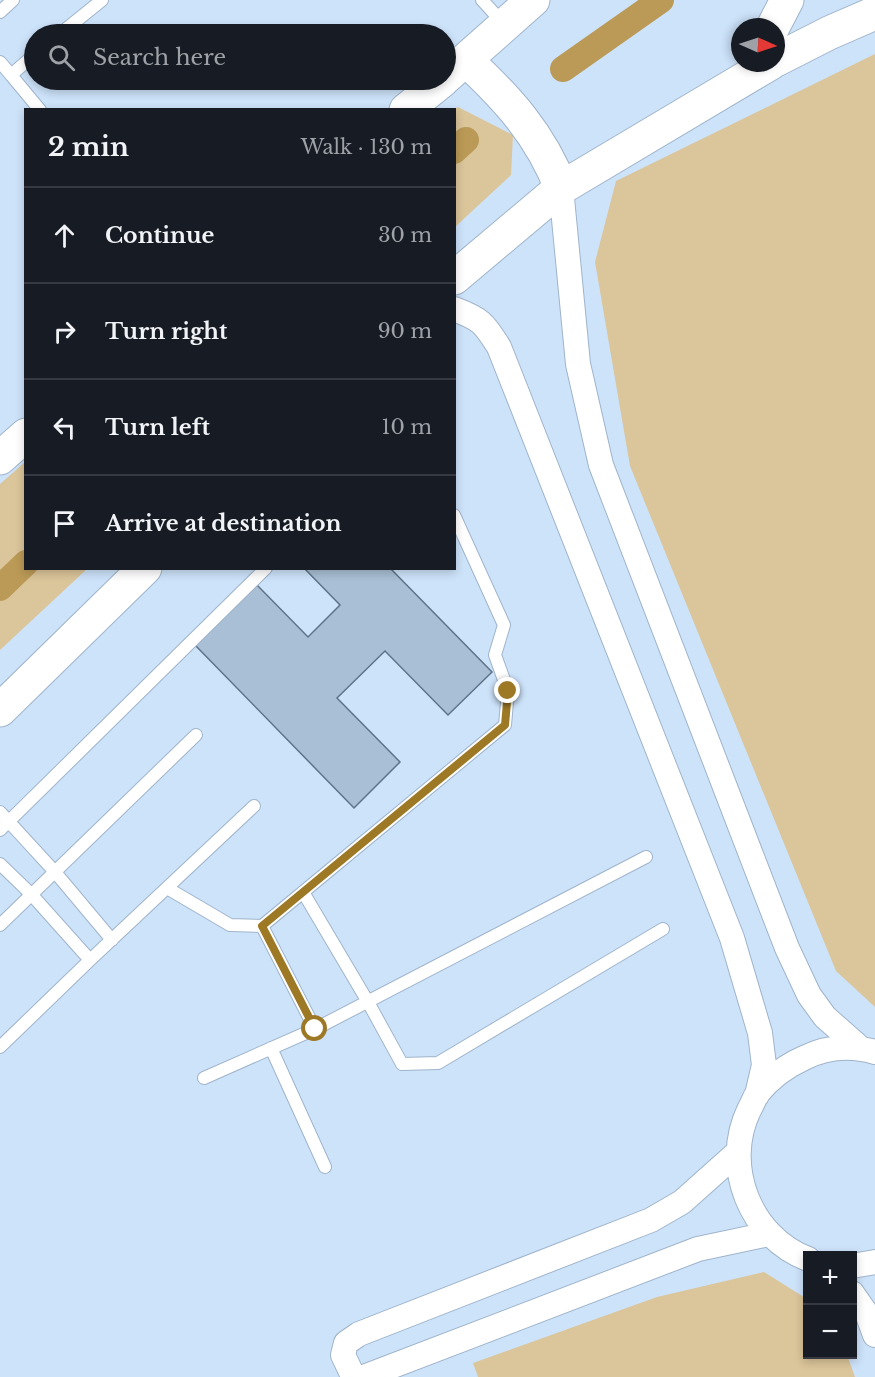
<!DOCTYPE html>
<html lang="en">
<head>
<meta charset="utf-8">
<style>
  body { margin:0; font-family:"Libre Baskerville",serif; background:#242831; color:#f1f3f6 }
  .controls { position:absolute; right:18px; bottom:18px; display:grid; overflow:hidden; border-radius:0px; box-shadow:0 3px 9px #0003 }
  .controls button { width:54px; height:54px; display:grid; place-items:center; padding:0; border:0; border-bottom:2px solid #363941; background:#171b24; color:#f1f3f6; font:30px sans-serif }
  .compass { position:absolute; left:731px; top:18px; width:54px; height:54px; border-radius:50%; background:#171b24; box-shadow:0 3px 9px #0003; rotate:93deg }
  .stop { position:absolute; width:18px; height:18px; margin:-14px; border:4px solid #9e7925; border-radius:50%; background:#fff }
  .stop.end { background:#9e7925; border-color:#fff; box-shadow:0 2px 6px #0008 }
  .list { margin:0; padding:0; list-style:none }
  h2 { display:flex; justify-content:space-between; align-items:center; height:78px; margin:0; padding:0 24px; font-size:26px }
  h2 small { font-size:20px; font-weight:400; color:#9ea1a6 }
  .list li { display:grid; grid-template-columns:39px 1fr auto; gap:18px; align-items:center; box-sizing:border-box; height:96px; padding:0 24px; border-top:2px solid #363941 }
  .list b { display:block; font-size:22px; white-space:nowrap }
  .list em { font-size:20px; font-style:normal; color:#9ea1a6 }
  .icon { flex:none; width:33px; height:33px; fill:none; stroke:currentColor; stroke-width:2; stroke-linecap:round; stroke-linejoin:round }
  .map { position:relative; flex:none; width:875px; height:1377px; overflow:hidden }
  .search { position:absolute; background:#171b24; box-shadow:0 3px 9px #0003; left:24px; top:24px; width:432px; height:66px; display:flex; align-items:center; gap:15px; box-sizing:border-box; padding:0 21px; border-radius:33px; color:#9ea1a6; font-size:22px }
  .panel { position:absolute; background:#171b24; box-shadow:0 3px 9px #0003; left:24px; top:108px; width:432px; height:462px; border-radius:0px }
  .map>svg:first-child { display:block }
</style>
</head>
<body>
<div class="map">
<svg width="875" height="1377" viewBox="0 0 875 1377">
  <rect width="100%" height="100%" fill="#cde3fa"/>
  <path fill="#dbc59a" d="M875 54V1007L836 971 630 466 595 262 616 181Z
    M458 107 513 135 511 175 455 227 453 110Z
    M25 462 26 568 87 569 0 650V484Z
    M764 1272 807 1299 808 1354 847 1355 855 1377H478L473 1363 657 1297Z"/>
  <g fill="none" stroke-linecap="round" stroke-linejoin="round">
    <path stroke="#bb9a57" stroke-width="26" d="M563 69 661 0
      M454 151 466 140
      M0 588 26 563"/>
  </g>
  <path fill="#a9bfd5" stroke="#5f7388" stroke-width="1.5" d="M304 568H390L492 672 448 715 385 651 337 698 400 762 354 808 195 645 257 585 308 637 340 605Z"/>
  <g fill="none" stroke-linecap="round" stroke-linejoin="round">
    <defs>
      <path id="lane" d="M482 0 503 23
        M0 12 13 0
        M60 34 102 0
        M34 55 11 75 40 110
        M0 62 11 75
        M0 812 55 872 112 940
        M0 830 266 568
        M0 864 31 894 90 960
        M167 888 230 925 262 926 505 725 508 691 495 655 504 625 454 515
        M303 892 368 1002 402 1064 438 1063 663 929
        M0 925 196 735
        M262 926 315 1029
        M0 1047 90 960 254 806
        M271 1048 325 1167
        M204 1078 315 1029 646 857"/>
      <path id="street" d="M561 188 578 364 601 465 787 948 809 995 825 1017 859 1047
        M454 309C481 319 484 323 499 347L732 938 760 1033 764 1065 757 1095
        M808 1259C750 1237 722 1166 749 1110 752 1105 754 1099 757 1094 770 1078 786 1066 804 1058 826 1047 851 1045 875 1052
        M852 1266 875 1262
        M852 1293 868 1316 875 1335
        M358 1377 352 1374 343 1355 346 1343 359 1334 651 1220 682 1202 738 1152
        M364 1377 698 1249 769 1234"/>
      <path id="secondary" d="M773 27 787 0
        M466 60C507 98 541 135 561 188
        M776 60 829 33 875 13
        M446 77 533 0
        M406 110 443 80
        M454 278 561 188 771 63
        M0 458 26 435
        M0 710 145 568"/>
    </defs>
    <use href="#lane" stroke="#9fb4ca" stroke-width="14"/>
    <use href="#street" stroke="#9fb4ca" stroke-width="26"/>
    <use href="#secondary" stroke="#9fb4ca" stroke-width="35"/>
    <use href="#lane" stroke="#fff" stroke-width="12"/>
    <use href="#street" stroke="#fff" stroke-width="24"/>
    <use href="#secondary" stroke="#fff" stroke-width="33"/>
  </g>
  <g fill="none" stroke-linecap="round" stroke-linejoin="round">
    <path stroke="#9e7925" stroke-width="8" d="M315 1029 262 926 505 725 508 691"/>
  </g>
</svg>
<div class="controls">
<button>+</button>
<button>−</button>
</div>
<svg class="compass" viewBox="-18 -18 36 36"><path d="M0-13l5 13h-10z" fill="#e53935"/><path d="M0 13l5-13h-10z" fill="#9ea1a6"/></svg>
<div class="stop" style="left:315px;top:1029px"></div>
<div class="stop end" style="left:508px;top:691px"></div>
<div class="search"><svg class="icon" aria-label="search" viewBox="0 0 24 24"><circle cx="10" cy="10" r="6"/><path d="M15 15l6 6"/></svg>Search here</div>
<section class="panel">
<h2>2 min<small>Walk · 130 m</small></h2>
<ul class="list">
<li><svg class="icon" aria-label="ahead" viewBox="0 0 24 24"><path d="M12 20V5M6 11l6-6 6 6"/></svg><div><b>Continue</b></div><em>30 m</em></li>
<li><svg class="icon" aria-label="right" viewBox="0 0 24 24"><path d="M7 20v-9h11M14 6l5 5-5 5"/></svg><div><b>Turn right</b></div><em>90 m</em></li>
<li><svg class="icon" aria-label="left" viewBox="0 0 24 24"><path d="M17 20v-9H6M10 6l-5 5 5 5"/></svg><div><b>Turn left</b></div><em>10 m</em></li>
<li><svg class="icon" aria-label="arrive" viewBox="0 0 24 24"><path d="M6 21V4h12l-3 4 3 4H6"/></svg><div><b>Arrive at destination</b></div></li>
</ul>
</section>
</div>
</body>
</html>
